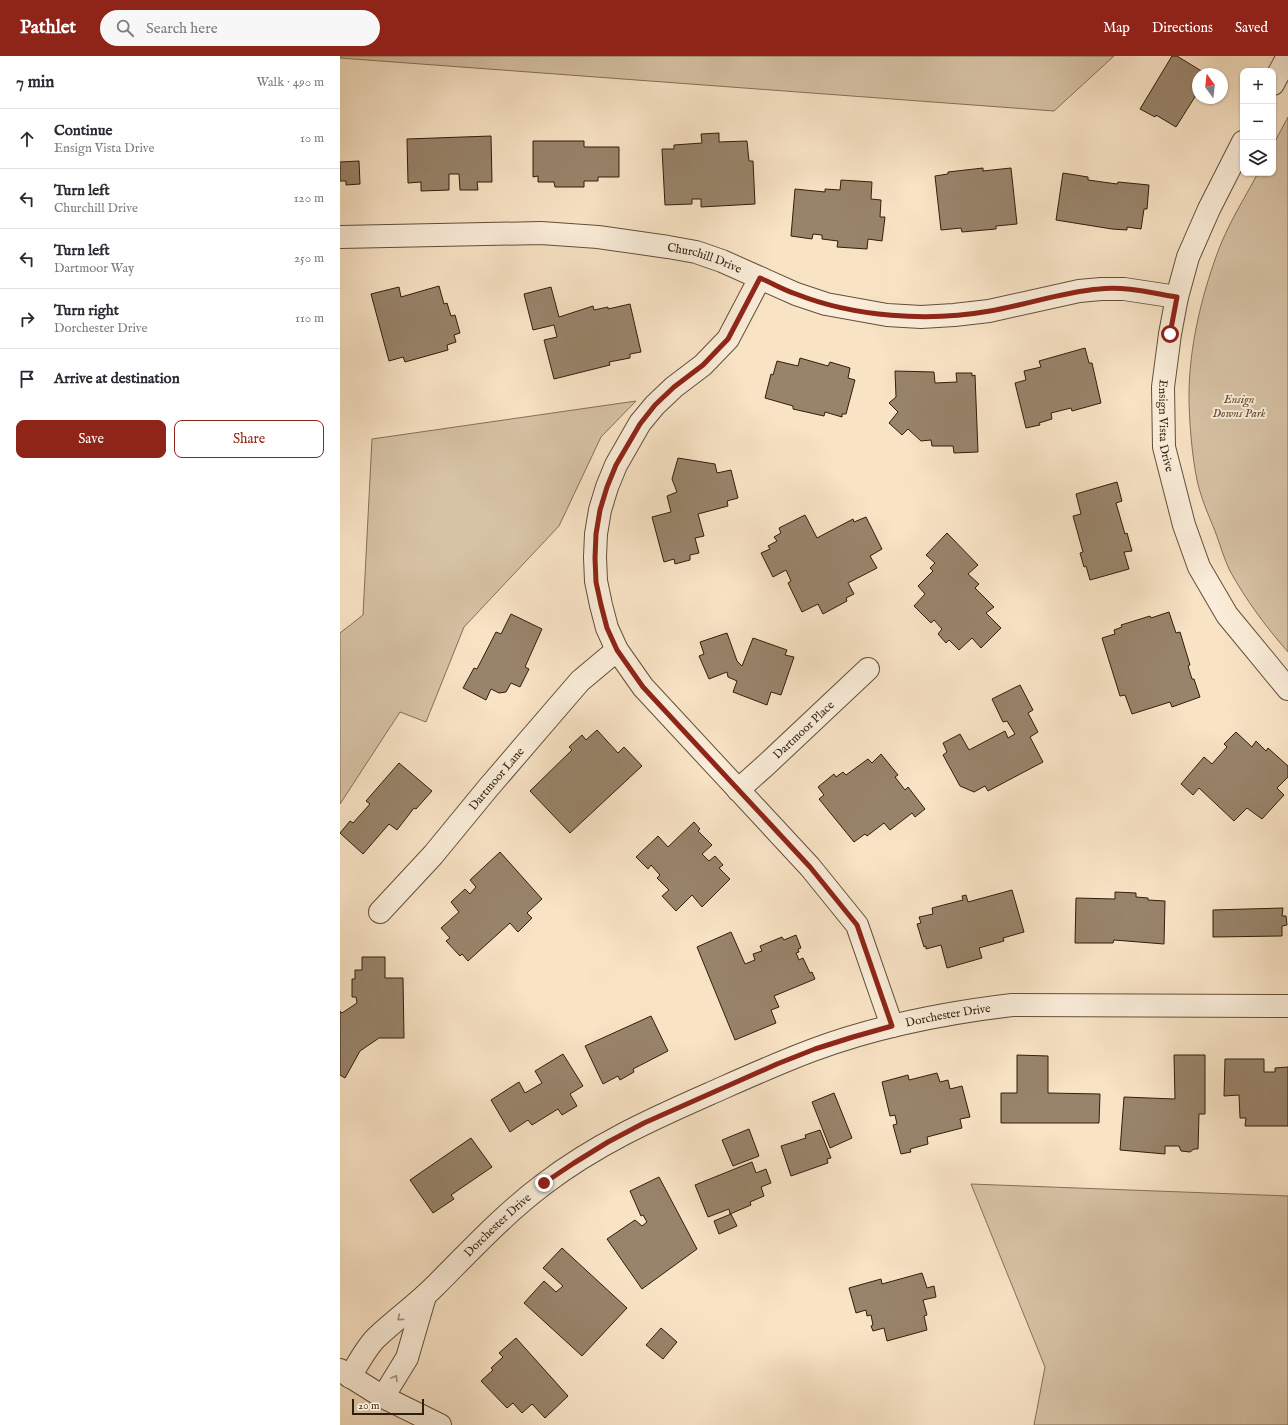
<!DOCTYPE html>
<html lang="en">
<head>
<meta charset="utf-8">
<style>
  body { margin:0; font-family:"IM FELL English",serif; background:#f7f7f7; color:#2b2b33 }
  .controls { position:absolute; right:12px; top:12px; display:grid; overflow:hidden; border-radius:8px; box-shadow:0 1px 3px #0004 }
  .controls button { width:36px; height:36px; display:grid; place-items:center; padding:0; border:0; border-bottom:1px solid #e1e1e2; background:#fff; color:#2b2b33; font:20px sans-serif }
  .compass { position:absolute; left:852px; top:12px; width:36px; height:36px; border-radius:50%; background:#fff; box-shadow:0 1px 3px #0004; rotate:345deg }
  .scale { position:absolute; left:12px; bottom:10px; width:72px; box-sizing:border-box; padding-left:4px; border:2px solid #311e0a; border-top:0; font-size:11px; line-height:14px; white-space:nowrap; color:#311e0a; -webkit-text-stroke:3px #faedd9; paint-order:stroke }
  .stop { position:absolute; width:12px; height:12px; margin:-9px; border:3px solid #8f2418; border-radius:50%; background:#fff }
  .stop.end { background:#8f2418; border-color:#fff; box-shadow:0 1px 4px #0008 }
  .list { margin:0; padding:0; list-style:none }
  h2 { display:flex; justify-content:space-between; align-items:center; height:52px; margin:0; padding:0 16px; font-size:17px }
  h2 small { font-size:13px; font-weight:400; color:#7c7c81 }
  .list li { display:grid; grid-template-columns:26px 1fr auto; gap:12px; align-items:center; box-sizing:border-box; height:60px; padding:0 16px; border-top:1px solid #e1e1e2 }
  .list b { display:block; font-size:15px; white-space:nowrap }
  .list p { margin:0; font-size:13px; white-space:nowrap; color:#7c7c81 }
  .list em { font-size:13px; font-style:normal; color:#7c7c81 }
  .actions { display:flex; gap:8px; padding:12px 16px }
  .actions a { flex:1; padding:9px 0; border:1px solid #8f2418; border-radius:8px; text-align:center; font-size:14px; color:#8f2418 }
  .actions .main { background:#8f2418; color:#fff }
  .icon { flex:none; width:22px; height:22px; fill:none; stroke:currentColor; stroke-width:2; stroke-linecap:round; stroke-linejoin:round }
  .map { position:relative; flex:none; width:948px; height:1369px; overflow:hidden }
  header { display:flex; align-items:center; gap:24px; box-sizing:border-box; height:56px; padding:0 20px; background:#8f2418; color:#fff }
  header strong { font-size:19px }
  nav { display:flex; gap:22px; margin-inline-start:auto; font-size:14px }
  .search { width:280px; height:36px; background:#f7f7f7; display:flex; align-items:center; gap:10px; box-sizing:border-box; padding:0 14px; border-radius:22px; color:#7c7c81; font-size:15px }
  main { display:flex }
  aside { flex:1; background:#fff }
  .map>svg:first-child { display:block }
</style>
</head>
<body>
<header>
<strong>Pathlet</strong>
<div class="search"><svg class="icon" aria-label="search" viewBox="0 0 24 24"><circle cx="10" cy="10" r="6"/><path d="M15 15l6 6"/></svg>Search here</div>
<nav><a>Map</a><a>Directions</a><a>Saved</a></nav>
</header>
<main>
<aside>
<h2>7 min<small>Walk · 490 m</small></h2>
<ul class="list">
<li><svg class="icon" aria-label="ahead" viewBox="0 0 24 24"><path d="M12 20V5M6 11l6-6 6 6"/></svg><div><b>Continue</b><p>Ensign Vista Drive</p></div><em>10 m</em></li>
<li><svg class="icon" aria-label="left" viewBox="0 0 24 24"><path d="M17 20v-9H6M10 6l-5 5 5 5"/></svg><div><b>Turn left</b><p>Churchill Drive</p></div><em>120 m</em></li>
<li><svg class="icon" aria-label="left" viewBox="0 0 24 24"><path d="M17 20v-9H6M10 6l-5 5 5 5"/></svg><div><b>Turn left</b><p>Dartmoor Way</p></div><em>250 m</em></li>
<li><svg class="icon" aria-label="right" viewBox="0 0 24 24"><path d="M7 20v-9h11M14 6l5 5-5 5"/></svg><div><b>Turn right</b><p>Dorchester Drive</p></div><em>110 m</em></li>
<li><svg class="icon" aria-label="arrive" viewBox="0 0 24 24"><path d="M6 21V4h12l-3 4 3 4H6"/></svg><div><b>Arrive at destination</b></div></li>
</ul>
<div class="actions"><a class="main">Save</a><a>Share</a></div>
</aside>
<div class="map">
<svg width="948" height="1369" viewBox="0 0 948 1369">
  <rect width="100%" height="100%" fill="#f8e3c5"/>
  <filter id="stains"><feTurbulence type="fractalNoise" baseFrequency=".005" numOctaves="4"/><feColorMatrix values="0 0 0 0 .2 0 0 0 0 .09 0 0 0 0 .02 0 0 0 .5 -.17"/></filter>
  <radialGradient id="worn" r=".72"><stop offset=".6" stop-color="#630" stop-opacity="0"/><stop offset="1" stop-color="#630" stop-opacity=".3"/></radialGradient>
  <path fill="#d6c2a5" stroke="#847058" d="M0 0H774L714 55 0 2Z
    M948 61V596C926 571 906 544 890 515 884 503 880 488 875 475 868 458 861 442 857 424 852 400 849 364 849 340 849 292 861 242 877 198 887 170 904 143 918 117H933V89Z
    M296 345 261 381 219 470 124 571 86 666 60 656 0 748V577L23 559 32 383Z
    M631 1128 948 1140V1369H694L705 1311Z"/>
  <path fill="#98846b" stroke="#311e0a" d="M832 0H837L863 16 862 18H858V36L836 71 816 59 815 61 800 53Z
    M379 77V86L407 85 409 105H413L415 148 361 151V143H352V148L325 149 322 93H334V89L362 87 361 78Z
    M151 80 152 126H137L138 134H120L119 118H109V134L81 135V126L68 127 67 83Z
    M193 85H244V91H279V121H258V125H244V131H215L214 126H198V120L193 121Z
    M19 105 20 128 6 129V125H0V106Z
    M643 112V115L671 112 677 168 656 170V173L622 176 621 172 601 174 595 120 608 118V116Z
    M723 117 748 121V124L777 128 778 126 809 129 807 153H804L801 173 787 171V174L772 173 716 164Z
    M501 124 532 126 531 143 541 144 540 161H545L542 185 528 183 527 193 497 191 498 185 482 183V179L473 178 472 183 451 180 455 133 485 136V133L500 134Z
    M99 230 104 248 107 247 111 260 115 259 120 277 114 279 116 286 107 289 108 294 65 306 63 301 49 305 31 238 59 231 61 241Z
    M211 231 219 261 253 250 254 254 268 251V253L290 248 301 296 290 298V302L269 306 270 309 214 323 204 284 217 281 214 269 193 274 184 238Z
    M745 292 749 307H752L761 347 732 355 731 352 711 357 712 363 699 367 700 369 686 372 675 327 686 324 684 315 701 311 699 305Z
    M460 302 488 310 490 306 510 312 508 322 515 324 506 358H502V361L485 356 484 360 453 353V350L425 342 431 318 433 319 437 305 458 310Z
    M555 315 594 316 595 327 617 326 616 317H632V320L635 319 638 396 614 397 613 390H592L591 384 581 385 568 373 562 379 549 367 558 356 549 347 556 341Z
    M338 402 375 408 377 417 391 414 398 442 387 445 388 450 358 458 364 480 355 482 359 497 350 499V504L335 508 334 503 324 506 312 461 331 456 327 440 337 436 332 423Z
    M777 426 782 445 776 447 785 478 787 477 792 495 784 496 789 513 750 524 746 510 744 511 740 497 743 496 733 460 741 458 736 438Z
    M465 459 477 482 513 463 514 466 526 461 542 493 530 500 537 512 508 527 514 538 506 542 507 545 483 558 478 548 462 556 448 527 451 525 446 514 433 521 421 497 430 493 428 490 437 485 434 481 441 477 439 472Z
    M607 477 638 509 628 518 639 528 635 532 654 551 646 557 661 572 641 592 632 582 619 594 609 584 606 587 598 578 602 573 594 564 591 567 574 550 585 538 578 530 593 515 590 512 595 507 586 499Z
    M829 556 836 577 840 576 850 609 848 610 852 623H854L860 641 832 651 830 646 792 658 785 639 780 640 762 582 775 578 774 574 782 571 781 569 810 560 811 562Z
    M171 558 202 573 185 611 189 613 180 631 171 627 166 636 159 637 151 633 146 644 123 632 134 612 137 613 156 576 161 578Z
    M387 577 397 605 402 610 413 582 447 594 445 599 454 601 441 639 431 636 427 649 393 636 397 625 388 621 387 616 369 623 359 600 364 598 360 586Z
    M680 629 693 654 688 657 698 676 690 681 703 706 648 735 645 730 634 736 620 730 603 699 607 696 603 687 620 678 629 694 665 675 668 682 675 678 667 665 663 666 652 643Z
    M257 674 278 697 284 691 302 710 230 777 190 735 232 694 229 691 242 679 246 684Z
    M896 676 912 691 916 685 926 695 928 692 948 710V721L937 732 944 739 922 763 907 752 894 765 859 732 853 739 841 728 864 701 872 708 887 691 884 688Z
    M541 698 558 719 555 721 565 734 568 731 585 753 575 761 572 757 550 774 544 767 527 780 525 778 514 786 479 743 484 739 478 731 494 718 496 721 503 716 506 719 528 703 532 707Z
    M59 707 92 735 76 753 74 752 57 774 49 768 23 798 0 777 10 765 13 767 30 748 26 745Z
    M354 766 360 773 358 775 372 789 362 798 369 805 375 800 383 809 379 812 390 823 362 851 352 839 336 855 322 840 329 834 317 822 320 819 311 809 308 813 296 801 318 780 328 791Z
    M160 796 202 843 187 857 192 862 178 876 170 867 128 905 122 898 120 900 106 885 110 882 101 872 119 856 111 846 125 833 130 838 136 831 130 824Z
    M672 834 684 876 663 882 664 885 639 892 642 902 607 912 601 889 586 893V890L584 891 577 868 581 867 579 861 593 858 592 852 623 844 622 840 626 839 628 846Z
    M775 836 796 837V841L808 842V844L825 845 824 888 774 884 773 887H735L736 842 775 843Z
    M943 852 942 860H946L947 869 942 870V880L873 881V854Z
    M391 876 405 908 415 904 413 898 422 895 420 890 442 881 444 884 456 879 461 892 458 893 459 896 456 897 459 904 463 902 470 917 472 916 475 923 434 940 439 951 431 954 436 967 395 984 357 891Z
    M22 901H45V922H63L64 982H39L20 995 5 1022 0 1019V955L2 957 17 947 16 941H12V923H15V914H22Z
    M311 960 328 995 293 1013 294 1016 280 1024 278 1020 263 1028 245 990Z
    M223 998 243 1030 230 1038 237 1050 222 1059 218 1053 192 1069 188 1064 170 1076 151 1044 179 1026 185 1037 202 1027 195 1015Z
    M677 999 708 1000V1037L760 1038 759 1067H661V1037H677Z
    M834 999H865V1058H859L858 1093H854L850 1096 841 1095 839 1090H825V1098L780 1094 784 1041 835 1043Z
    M885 1003H924V1016H935V1012L948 1011V1070H905L906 1062H900L899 1039 884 1040Z
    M597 1017 600 1026 608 1024 610 1033 622 1030 630 1061 620 1063 622 1072 587 1081 588 1088 570 1093 571 1096 561 1098 553 1069 557 1068 555 1059 550 1060 542 1026 568 1019 569 1024Z
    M494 1037 512 1082 490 1092 472 1046Z
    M409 1073 419 1100 393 1110 382 1084Z
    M480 1074 491 1102 487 1103 488 1107 451 1120 441 1090 466 1082 465 1079Z
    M131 1082 152 1111 111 1139 114 1143 93 1157 70 1124Z
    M412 1106 416 1117 426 1113 431 1127 421 1131 424 1140 410 1146 411 1149 390 1158 389 1153 368 1161 355 1129Z
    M319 1121 357 1193 302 1233 267 1183 295 1164 302 1170 307 1166 303 1159 301 1160 290 1135Z
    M391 1158 397 1170 379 1178 374 1165Z
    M222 1192 287 1252 242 1300 184 1247 204 1225 216 1236 223 1230 203 1212Z
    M582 1217 587 1232 594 1230 596 1241 583 1244 587 1259 584 1260 587 1274 547 1285 544 1272 533 1275 531 1270 533 1269 531 1259 527 1260 526 1254 516 1257 509 1232 541 1223 542 1228Z
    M321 1272 337 1286 323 1303 306 1289Z
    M176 1282 228 1340 205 1362 192 1348 182 1357 173 1347 167 1352 141 1325 153 1314 151 1312 163 1301 159 1297Z"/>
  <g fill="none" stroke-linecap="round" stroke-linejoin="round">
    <defs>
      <g id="minor">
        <path d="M933 28 948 0"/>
        <path id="s1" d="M903 86 869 153 848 201 837 241 830 278 823 331 824 391 844 469 859 511 887 559 948 633"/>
        <path id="s2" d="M0 181 201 177 258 181 328 191 356 196 382 205 456 238 486 248 547 259 581 261 614 259 649 255 739 235 761 233H784L837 241"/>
        <path d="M420 222 388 283 363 309 334 331 315 349 300 367 276 409 267 431 260 454 256 478 255 501 256 525 261 549 267 572 277 594 303 631 470 811 517 869 552 970"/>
        <path id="s3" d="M398 734 426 709 528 613"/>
        <path id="s4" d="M40 856 93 799 148 732 240 625 277 594"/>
        <path d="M0 1314 43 1341 100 1369"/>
        <path id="s5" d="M10 1321C17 1309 26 1292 36 1282 55 1264 76 1249 95 1230 130 1195 164 1158 204 1128 255 1089 310 1064 369 1038 403 1023 438 1007 473 994 537 970 605 957 672 949L948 950"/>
        <path d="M43 1341 67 1302 85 1240"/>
      </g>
    </defs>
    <use href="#minor" stroke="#634f39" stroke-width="24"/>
    <use href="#minor" stroke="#faedd9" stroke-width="22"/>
  </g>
  <defs><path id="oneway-chevron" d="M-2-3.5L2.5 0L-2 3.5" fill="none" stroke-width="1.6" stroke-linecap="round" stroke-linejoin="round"/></defs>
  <g stroke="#a0907c">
    <use href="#oneway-chevron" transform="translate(60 1262) rotate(140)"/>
    <use href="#oneway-chevron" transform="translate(55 1322) rotate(-59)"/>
  </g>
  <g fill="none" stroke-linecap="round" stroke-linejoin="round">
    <path stroke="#8f2418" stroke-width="5" d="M204 1127 234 1107 268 1086 304 1067 437 1008 475 993 513 981 552 970 517 869 470 811 303 631 277 594 267 572 261 549 256 526 255 502 256 478 260 454 267 431 276 409 300 368 315 349 334 331 363 309 388 283 420 222C432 227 444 234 456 238 514 261 588 266 650 255 686 249 722 236 759 233 785 230 812 237 837 241L830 278"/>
  </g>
  <g text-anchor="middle" stroke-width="4" stroke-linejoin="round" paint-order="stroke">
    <g font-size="12" fill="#311e0a" stroke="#faedd9">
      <text dy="4" stroke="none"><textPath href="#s2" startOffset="367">Churchill Drive</textPath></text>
      <text dy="4" stroke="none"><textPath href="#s1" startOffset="299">Ensign Vista Drive</textPath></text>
      <text dy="4" stroke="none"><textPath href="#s3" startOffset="89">Dartmoor Place</textPath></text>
      <text dy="4" stroke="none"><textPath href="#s4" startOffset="177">Dartmoor Lane</textPath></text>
      <text dy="4" stroke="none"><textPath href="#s5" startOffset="716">Dorchester Drive</textPath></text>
      <text dy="4" stroke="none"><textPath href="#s5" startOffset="213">Dorchester Drive</textPath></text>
    </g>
    <g font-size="12" font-style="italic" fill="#634f38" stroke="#faedd9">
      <text x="899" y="347">Ensign<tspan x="899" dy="14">Downs Park</tspan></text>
    </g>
  </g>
  <rect width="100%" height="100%" filter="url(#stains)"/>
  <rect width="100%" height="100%" fill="url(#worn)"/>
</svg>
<div class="controls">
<button>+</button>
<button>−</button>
<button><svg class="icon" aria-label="layers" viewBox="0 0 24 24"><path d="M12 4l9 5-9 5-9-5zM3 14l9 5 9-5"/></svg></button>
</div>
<svg class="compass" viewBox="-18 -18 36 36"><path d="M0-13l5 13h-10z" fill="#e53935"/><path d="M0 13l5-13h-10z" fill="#7c7c81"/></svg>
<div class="scale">20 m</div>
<div class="stop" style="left:830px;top:278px"></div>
<div class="stop end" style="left:204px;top:1127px"></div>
</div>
</main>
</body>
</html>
